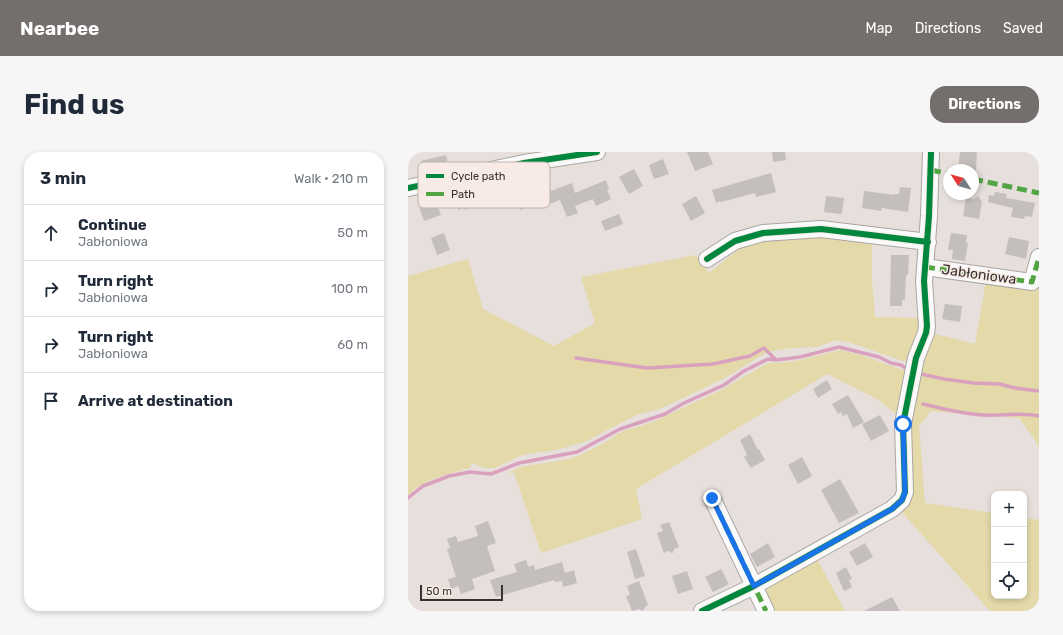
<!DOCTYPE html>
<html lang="en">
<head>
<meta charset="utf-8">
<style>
  body { margin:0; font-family:Rubik,sans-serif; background:#f6f6f7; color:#1f2937 }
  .controls { position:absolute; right:12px; bottom:12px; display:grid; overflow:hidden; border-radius:8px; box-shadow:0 2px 6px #0003 }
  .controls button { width:36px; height:36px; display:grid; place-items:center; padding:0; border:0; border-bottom:1px solid #e0e1e3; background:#fff; color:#1f2937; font:20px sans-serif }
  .compass { position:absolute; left:535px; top:12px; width:36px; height:36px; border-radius:50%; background:#fff; box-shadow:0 2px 6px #0003; rotate:306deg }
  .scale { position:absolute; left:12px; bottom:10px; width:83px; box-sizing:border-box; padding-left:4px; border:2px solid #373230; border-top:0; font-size:11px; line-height:14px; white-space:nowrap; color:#373230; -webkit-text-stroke:3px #f8eae4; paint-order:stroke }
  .stop { position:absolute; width:12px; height:12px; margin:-9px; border:3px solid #1a73e8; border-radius:50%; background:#fff }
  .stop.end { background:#1a73e8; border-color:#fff; box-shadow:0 1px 4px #0008 }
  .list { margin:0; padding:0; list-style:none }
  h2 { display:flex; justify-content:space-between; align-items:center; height:52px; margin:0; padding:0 16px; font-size:17px }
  h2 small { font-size:13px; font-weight:400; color:#747a83 }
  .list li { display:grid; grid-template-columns:26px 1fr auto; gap:12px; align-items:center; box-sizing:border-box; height:56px; padding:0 16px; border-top:1px solid #e0e1e3 }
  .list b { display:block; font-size:15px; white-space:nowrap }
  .list p { margin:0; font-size:13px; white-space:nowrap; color:#747a83 }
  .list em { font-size:13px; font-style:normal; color:#747a83 }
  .icon { flex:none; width:22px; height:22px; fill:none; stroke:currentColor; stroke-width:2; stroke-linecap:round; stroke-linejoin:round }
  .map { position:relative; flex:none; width:631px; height:459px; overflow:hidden; border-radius:16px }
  header { display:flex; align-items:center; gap:24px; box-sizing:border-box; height:56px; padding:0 20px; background:#746f6c; color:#fff }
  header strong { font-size:19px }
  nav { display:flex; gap:22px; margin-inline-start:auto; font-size:14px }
  .intro { display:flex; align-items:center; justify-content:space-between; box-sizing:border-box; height:96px; padding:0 24px }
  h1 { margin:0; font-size:28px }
  .button { padding:10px 18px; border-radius:16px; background:#746f6c; color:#fff; font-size:14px; font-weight:700 }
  main { display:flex; gap:24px; padding:0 24px }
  aside { flex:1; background:#fff; border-radius:16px; box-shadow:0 2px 6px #0003 }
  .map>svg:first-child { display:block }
</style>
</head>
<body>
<header>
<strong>Nearbee</strong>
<nav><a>Map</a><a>Directions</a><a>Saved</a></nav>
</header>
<div class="intro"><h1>Find us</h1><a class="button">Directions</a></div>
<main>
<aside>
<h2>3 min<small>Walk · 210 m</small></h2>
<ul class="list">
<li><svg class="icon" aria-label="ahead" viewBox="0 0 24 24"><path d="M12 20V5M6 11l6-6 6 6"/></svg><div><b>Continue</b><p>Jabłoniowa</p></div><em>50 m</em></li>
<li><svg class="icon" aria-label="right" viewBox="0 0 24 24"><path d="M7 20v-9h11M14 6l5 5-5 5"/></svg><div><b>Turn right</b><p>Jabłoniowa</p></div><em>100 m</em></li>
<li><svg class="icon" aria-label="right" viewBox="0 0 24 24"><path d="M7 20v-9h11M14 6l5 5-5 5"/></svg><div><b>Turn right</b><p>Jabłoniowa</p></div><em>60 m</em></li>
<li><svg class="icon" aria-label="arrive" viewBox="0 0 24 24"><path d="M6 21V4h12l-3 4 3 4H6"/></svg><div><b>Arrive at destination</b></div></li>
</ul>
</aside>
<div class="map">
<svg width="631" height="459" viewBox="0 0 631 459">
  <rect width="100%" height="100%" fill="#e6dfdc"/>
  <path fill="#e3d9a9" d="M412 84 464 87V128L467 165 513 166 512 181 501 211 443 191 428 188 409 195 383 196 359 200 317 226 290 239 252 257 228 263 177 290 148 298 114 303 87 316H76L64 311 62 316C40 322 17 327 0 343V124L60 107 75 157 146 194 187 171 173 125 288 103 301 121 335 94 362 85Z
    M578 129 631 131V296L629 291 611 266 523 259 511 274 517 351 586 361V444H616V366L631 368V459H582L492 358 501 268 509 224 523 181 567 192Z
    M433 198 456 204 503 221 493 262H488L469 247 419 222 228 337 234 367 133 401 106 321H100L112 315 161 307 172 303 194 292 215 279 233 274 249 268 313 238 360 211C385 212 410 203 433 198Z
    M408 405 437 459H364L354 437Z"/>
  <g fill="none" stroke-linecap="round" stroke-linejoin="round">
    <path stroke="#d9a1be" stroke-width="3.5" d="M168 206 239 216 305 212 342 204 356 196 368 208
      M513 222 536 227 566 231 591 232 607 236 631 239
      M515 252C535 257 555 262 576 263 594 264 612 260 631 264
      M0 346 15 334 41 324 62 320 83 322 111 311 169 300 212 277 257 262 276 251 316 233 336 219 360 207 368 208 392 205 431 195 471 205 483 211 493 213 501 218"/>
  </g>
  <path fill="#c4bfbc" d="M279 0H300L305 12 287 19Z
    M364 0H377L378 8 365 10Z
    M552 0H569L568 18H550Z
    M38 3 40 13 35 14 36 18 16 23 13 9Z
    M255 7 261 22 246 27 241 13Z
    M226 17 235 34 221 42 211 25Z
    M363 21 368 40 348 45 347 41 313 50 312 49 308 51 304 38Z
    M198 28 201 37 199 38 203 47 188 54 185 47 167 54 170 61 159 65 152 48 133 55 131 51 112 58 105 39 117 35 118 39 137 31 138 35 141 34 143 39 164 31 167 41Z
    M90 33 97 47 82 54 80 47 60 54 59 58 55 56 50 58 46 46 61 41 63 45Z
    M492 35 503 36 500 60 474 56 473 59 454 56 456 39 487 43V42H491Z
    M587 40 599 42 598 46 627 51 624 65 617 64 616 67 603 65 605 56 580 50 581 43 586 44Z
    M288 44 297 61 283 69 274 52Z
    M418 44 436 46 434 62 416 60Z
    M570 44 574 50 571 67 555 64 558 46 566 47Z
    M26 45 33 63 16 69 10 51Z
    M211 62 215 72 197 79 193 69Z
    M36 81 42 98 29 103 23 86Z
    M543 81 559 83 558 91H560L557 109 544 107 545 98H540Z
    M601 85 621 89 618 107 597 102Z
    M483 103H501L500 123H498L497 148H494V154H482Z
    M537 152 554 154 552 170 534 167Z
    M419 228 424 237 410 246 405 237Z
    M440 243 456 270 445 276 439 262 435 264 433 260 430 262 424 252Z
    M472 263 481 279 463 289 454 272Z
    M342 282 350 298 351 297 357 308 343 316 336 305 339 303 332 288Z
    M394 305 404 324 390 332 380 313Z
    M432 327 451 361 431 371 413 338Z
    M80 369 88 391 79 394 87 419 64 427 67 437 53 442 50 434 43 437 40 427 48 425 39 397 42 396 39 387 48 384 50 390 70 384 67 374Z
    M261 370 271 395 266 397 265 401 260 399 256 401 249 381 255 379 252 373Z
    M360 391 367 405 349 415 342 402Z
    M457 391 465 405 449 414 441 400Z
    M228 397 237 424 227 427 219 400Z
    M118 408 120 415 126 413 127 418 154 410 157 421 166 418 169 431 155 435 154 429 147 430 146 428 88 445 82 428 109 420 106 412Z
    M438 415 444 427 441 428 444 435 436 439 428 421Z
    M313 417 321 432 305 440 297 425Z
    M279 419 285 437 270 442 264 424Z
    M231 429 240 453 237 455 235 459 231 457 224 459 218 444 222 443 219 434Z
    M484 445 492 459H456Z"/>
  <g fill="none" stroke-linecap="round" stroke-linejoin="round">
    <defs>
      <path id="minor" d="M0 36 116 11 189 0
        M299 107 327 89 355 81 413 77 520 90
        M517 115 624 130 631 105
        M304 346 358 459
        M294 459 346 434 484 357 494 348 497 340 495 272 508 206 518 181 519 174 516 129 521 64 523 0"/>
    </defs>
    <use href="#minor" stroke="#aba6a4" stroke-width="18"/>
    <use href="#minor" stroke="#fbfafa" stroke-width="16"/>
    <path stroke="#53a544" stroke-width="5" stroke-dasharray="10 5" stroke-linecap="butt" d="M523 18 541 22
      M565 27 631 41
      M517 115 624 130 631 105
      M304 346 358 459"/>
    <defs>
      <path id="cycleway" d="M0 36 116 11 189 0
        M299 107 327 89 355 81 413 77 520 90
        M294 459 346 434 484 357 494 348 497 340 495 272 508 206 518 181 519 174 516 129 521 64 523 0"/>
    </defs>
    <use href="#cycleway" stroke="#f8eae4" stroke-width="8"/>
    <use href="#cycleway" stroke="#00873e" stroke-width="6"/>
  </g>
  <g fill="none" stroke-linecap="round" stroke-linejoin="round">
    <path stroke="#1a73e8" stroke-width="5" d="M304 346 346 434 484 357 494 348 497 340 495 272"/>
  </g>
  <g text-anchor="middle" stroke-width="3" stroke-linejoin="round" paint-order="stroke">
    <g font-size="14" fill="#373230" stroke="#f8eae4">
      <text transform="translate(571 122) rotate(8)" y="5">Jabłoniowa</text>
    </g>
  </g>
  <rect x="10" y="10" width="132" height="46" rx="6" fill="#f8eae4" stroke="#beb3ae" stroke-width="1"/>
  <rect x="18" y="22" width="18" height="4" fill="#00873e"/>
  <rect x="18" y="40" width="18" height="4" fill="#53a544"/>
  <g font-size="11" fill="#373230">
    <text x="43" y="28">Cycle path</text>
    <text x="43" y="46">Path</text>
  </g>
</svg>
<div class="controls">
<button>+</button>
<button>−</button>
<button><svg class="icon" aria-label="locate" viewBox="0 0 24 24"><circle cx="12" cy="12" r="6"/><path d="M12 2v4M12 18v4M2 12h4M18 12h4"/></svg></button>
</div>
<svg class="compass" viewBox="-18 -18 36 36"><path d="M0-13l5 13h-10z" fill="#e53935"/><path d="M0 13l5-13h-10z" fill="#747a83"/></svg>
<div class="scale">50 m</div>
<div class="stop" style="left:495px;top:272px"></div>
<div class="stop end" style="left:304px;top:346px"></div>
</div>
</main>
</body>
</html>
